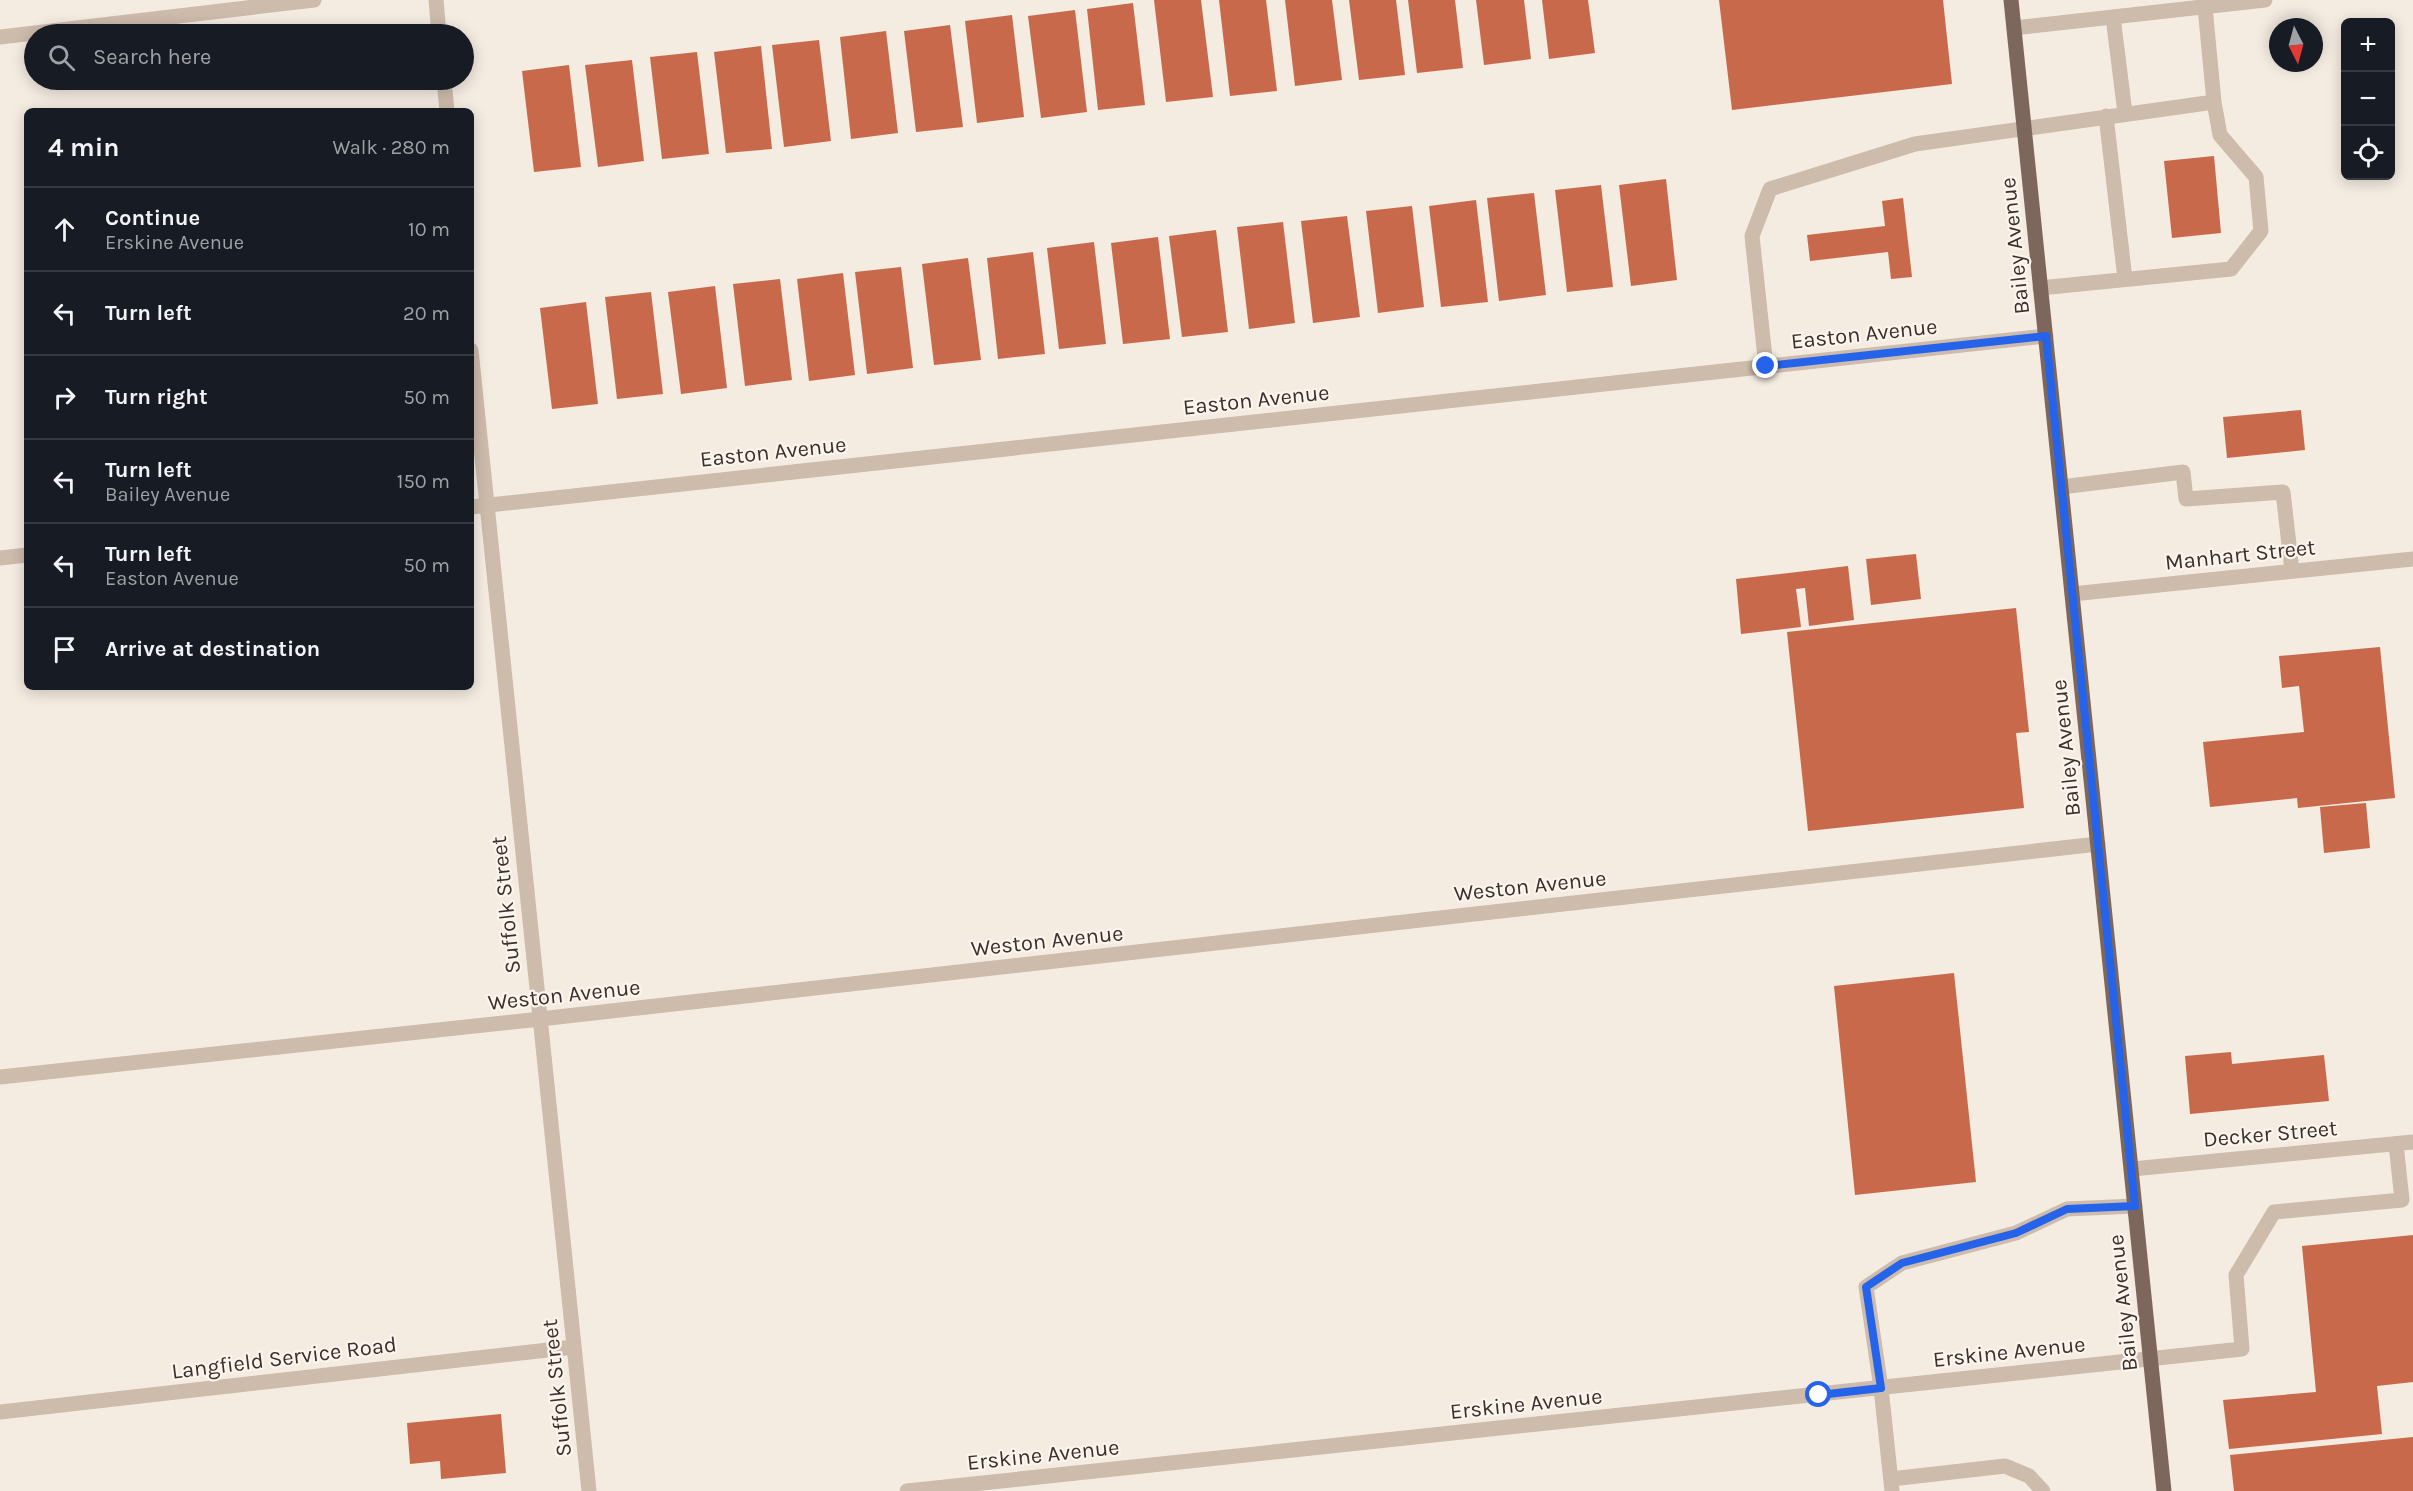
<!DOCTYPE html>
<html lang="en">
<head>
<meta charset="utf-8">
<style>
  body { margin:0; font-family:Karla,sans-serif; background:#20242c; color:#f1f3f6 }
  .controls { position:absolute; right:18px; top:18px; display:grid; overflow:hidden; border-radius:9px; box-shadow:0 3px 15px #0003 }
  .controls button { width:54px; height:54px; display:grid; place-items:center; padding:0; border:0; border-bottom:2px solid #363941; background:#171b24; color:#f1f3f6; font:30px sans-serif }
  .compass { position:absolute; left:2269px; top:18px; width:54px; height:54px; border-radius:50%; background:#171b24; box-shadow:0 3px 15px #0003; rotate:174deg }
  .stop { position:absolute; width:18px; height:18px; margin:-14px; border:4px solid #2563eb; border-radius:50%; background:#fff }
  .stop.end { background:#2563eb; border-color:#fff; box-shadow:0 2px 6px #0008 }
  .list { margin:0; padding:0; list-style:none }
  h2 { display:flex; justify-content:space-between; align-items:center; height:78px; margin:0; padding:0 24px; font-size:26px }
  h2 small { font-size:20px; font-weight:400; color:#9ea1a6 }
  .list li { display:grid; grid-template-columns:39px 1fr auto; gap:18px; align-items:center; box-sizing:border-box; height:84px; padding:0 24px; border-top:2px solid #363941 }
  .list b { display:block; font-size:22px; white-space:nowrap }
  .list p { margin:0; font-size:20px; white-space:nowrap; color:#9ea1a6 }
  .list em { font-size:20px; font-style:normal; color:#9ea1a6 }
  .icon { flex:none; width:33px; height:33px; fill:none; stroke:currentColor; stroke-width:2; stroke-linecap:round; stroke-linejoin:round }
  .map { position:relative; flex:none; width:2413px; height:1491px; overflow:hidden }
  .search { position:absolute; background:#171b24; box-shadow:0 3px 15px #0003; left:24px; top:24px; width:450px; height:66px; display:flex; align-items:center; gap:15px; box-sizing:border-box; padding:0 21px; border-radius:33px; color:#9ea1a6; font-size:22px }
  .panel { position:absolute; background:#171b24; box-shadow:0 3px 15px #0003; left:24px; top:108px; width:450px; height:582px; border-radius:9px }
  .map>svg:first-child { display:block }
</style>
</head>
<body>
<div class="map">
<svg width="2413" height="1491" viewBox="0 0 2413 1491">
  <rect width="100%" height="100%" fill="#f4ebe1"/>
  <path fill="#c8694b" d="M1154 0H1201L1213 97 1166 102Z
    M1219 0H1266L1277 91 1230 96Z
    M1285 0H1332L1342 80 1295 86Z
    M1349 0H1396L1405 75 1359 80Z
    M1408 0H1455L1463 68 1417 73Z
    M1476 0H1524L1531 59 1484 65Z
    M1542 0H1588L1595 53 1549 59Z
    M1719 0H1943L1952 84 1732 110Z
    M1133 3 1145 105 1098 110 1087 9Z
    M1075 10 1087 112 1041 118 1028 16Z
    M1012 15 1024 117 977 123 965 21Z
    M950 25 963 127 916 132 904 31Z
    M886 31 898 133 851 139 840 37Z
    M819 40 831 141 784 147 772 45Z
    M761 46 772 149 726 153 714 52Z
    M697 52 709 154 662 159 650 57Z
    M632 60 644 161 598 167 585 65Z
    M569 65 581 167 534 172 522 71Z
    M2214 156 2221 233 2172 238 2164 161Z
    M1666 179 1677 280 1631 286 1619 185Z
    M1601 185 1613 287 1567 292 1555 190Z
    M1534 193 1546 295 1499 301 1487 198Z
    M1903 198 1912 277 1891 279 1888 252 1810 261 1807 235 1885 226 1882 201Z
    M1476 200 1488 302 1441 307 1429 206Z
    M1412 206 1424 307 1378 313 1366 211Z
    M1347 216 1360 317 1313 323 1301 221Z
    M1283 222 1295 323 1249 329 1237 227Z
    M1216 230 1228 332 1182 337 1169 236Z
    M1158 237 1170 339 1123 344 1111 243Z
    M1094 242 1106 344 1059 349 1047 248Z
    M1033 252 1045 354 998 359 987 258Z
    M968 258 981 360 934 365 922 264Z
    M901 267 913 368 867 374 855 272Z
    M843 273 855 375 809 381 797 279Z
    M780 279 792 380 745 386 733 284Z
    M715 286 727 388 681 394 668 292Z
    M651 292 663 394 617 399 605 297Z
    M586 302 598 404 552 409 540 308Z
    M2301 410 2305 450 2227 458 2223 417Z
    M1916 554 1921 599 1871 605 1866 559Z
    M1848 566 1854 620 1809 626 1805 588 1796 589 1801 627 1741 634 1736 579Z
    M2016 608 2029 732 2016 733 2024 808 1808 831 1787 632Z
    M2380 647 2395 798 2298 808 2297 798 2210 807 2203 742 2304 732 2299 686 2282 688 2279 656Z
    M2366 803 2370 848 2324 853 2320 807Z
    M1954 973 1976 1182 1855 1195 1834 986Z
    M2231 1052 2232 1064 2324 1055 2329 1101 2190 1114 2185 1056Z
    M2413 1235V1382L2377 1386 2382 1434 2229 1449 2223 1400 2316 1392 2302 1246Z
    M501 1414 506 1473 441 1479 440 1461 410 1464 407 1423Z
    M2413 1437V1491H2234L2230 1455Z"/>
  <g fill="none" stroke-linecap="round" stroke-linejoin="round">
    <path stroke="#cdbbac" stroke-width="15" d="M436 0 439 34
      M2205 7 2214 102
      M2113 17 2125 113
      M2014 28 2265 0
      M0 37 314 0
      M444 80 447 111
      M2106 116 2125 279
      M471 350 589 1491
      M1766 367 1752 236 1770 189 1915 144 2214 102 2220 135 2256 177 2261 231 2231 269 2040 288
      M2061 487 2183 472 2186 499 2283 492 2292 571
      M471 507 2046 336
      M0 558 27 555
      M2072 594 2413 559
      M0 1077 540 1019 2098 844
      M2132 1169 2413 1142
      M0 1412 574 1347
      M1891 1479 2005 1466 2029 1476 2043 1491
      M907 1491 2242 1349 2236 1275 2274 1212 2402 1200 2396 1144
      M1892 1491 1881 1388 1866 1287 1902 1263 2016 1233 2067 1209 2135 1206"/>
    <path stroke="#7d675c" stroke-width="15" d="M2011 0 2164 1491"/>
  </g>
  <g fill="none" stroke-linecap="round" stroke-linejoin="round">
    <path stroke="#2563eb" stroke-width="8" d="M1766 366 2046 336 2135 1206 2067 1209 2016 1233 1902 1263 1866 1287 1881 1388 1819 1395"/>
  </g>
  <g text-anchor="middle" stroke-width="4.5" stroke-linejoin="round" paint-order="stroke">
    <g font-size="22" fill="#3b302b" stroke="#fbf5ee">
      <text transform="translate(2014 246) rotate(-96)" y="8">Bailey Avenue</text>
      <text transform="translate(1864 333) rotate(-6)" y="8">Easton Avenue</text>
      <text transform="translate(1256 399) rotate(-6)" y="8">Easton Avenue</text>
      <text transform="translate(773 451) rotate(-6)" y="8">Easton Avenue</text>
      <text transform="translate(2240 554) rotate(-6)" y="8">Manhart Street</text>
      <text transform="translate(2065 748) rotate(-96)" y="8">Bailey Avenue</text>
      <text transform="translate(1530 885) rotate(-6)" y="8">Weston Avenue</text>
      <text transform="translate(505 905) rotate(-96)" y="8">Suffolk Street</text>
      <text transform="translate(1047 940) rotate(-6)" y="8">Weston Avenue</text>
      <text transform="translate(564 994) rotate(-6)" y="8">Weston Avenue</text>
      <text transform="translate(2270 1133) rotate(-5)" y="8">Decker Street</text>
      <text transform="translate(2122 1303) rotate(-96)" y="8">Bailey Avenue</text>
      <text transform="translate(2009 1351) rotate(-6)" y="8">Erskine Avenue</text>
      <text transform="translate(284 1357) rotate(-7)" y="8">Langfield Service Road</text>
      <text transform="translate(556 1388) rotate(-96)" y="8">Suffolk Street</text>
      <text transform="translate(1526 1403) rotate(-6)" y="8">Erskine Avenue</text>
      <text transform="translate(1043 1454) rotate(-6)" y="8">Erskine Avenue</text>
    </g>
  </g>
</svg>
<div class="controls">
<button>+</button>
<button>−</button>
<button><svg class="icon" aria-label="locate" viewBox="0 0 24 24"><circle cx="12" cy="12" r="6"/><path d="M12 2v4M12 18v4M2 12h4M18 12h4"/></svg></button>
</div>
<svg class="compass" viewBox="-18 -18 36 36"><path d="M0-13l5 13h-10z" fill="#e53935"/><path d="M0 13l5-13h-10z" fill="#9ea1a6"/></svg>
<div class="stop" style="left:1819px;top:1395px"></div>
<div class="stop end" style="left:1766px;top:366px"></div>
<div class="search"><svg class="icon" aria-label="search" viewBox="0 0 24 24"><circle cx="10" cy="10" r="6"/><path d="M15 15l6 6"/></svg>Search here</div>
<section class="panel">
<h2>4 min<small>Walk · 280 m</small></h2>
<ul class="list">
<li><svg class="icon" aria-label="ahead" viewBox="0 0 24 24"><path d="M12 20V5M6 11l6-6 6 6"/></svg><div><b>Continue</b><p>Erskine Avenue</p></div><em>10 m</em></li>
<li><svg class="icon" aria-label="left" viewBox="0 0 24 24"><path d="M17 20v-9H6M10 6l-5 5 5 5"/></svg><div><b>Turn left</b></div><em>20 m</em></li>
<li><svg class="icon" aria-label="right" viewBox="0 0 24 24"><path d="M7 20v-9h11M14 6l5 5-5 5"/></svg><div><b>Turn right</b></div><em>50 m</em></li>
<li><svg class="icon" aria-label="left" viewBox="0 0 24 24"><path d="M17 20v-9H6M10 6l-5 5 5 5"/></svg><div><b>Turn left</b><p>Bailey Avenue</p></div><em>150 m</em></li>
<li><svg class="icon" aria-label="left" viewBox="0 0 24 24"><path d="M17 20v-9H6M10 6l-5 5 5 5"/></svg><div><b>Turn left</b><p>Easton Avenue</p></div><em>50 m</em></li>
<li><svg class="icon" aria-label="arrive" viewBox="0 0 24 24"><path d="M6 21V4h12l-3 4 3 4H6"/></svg><div><b>Arrive at destination</b></div></li>
</ul>
</section>
</div>
</body>
</html>
